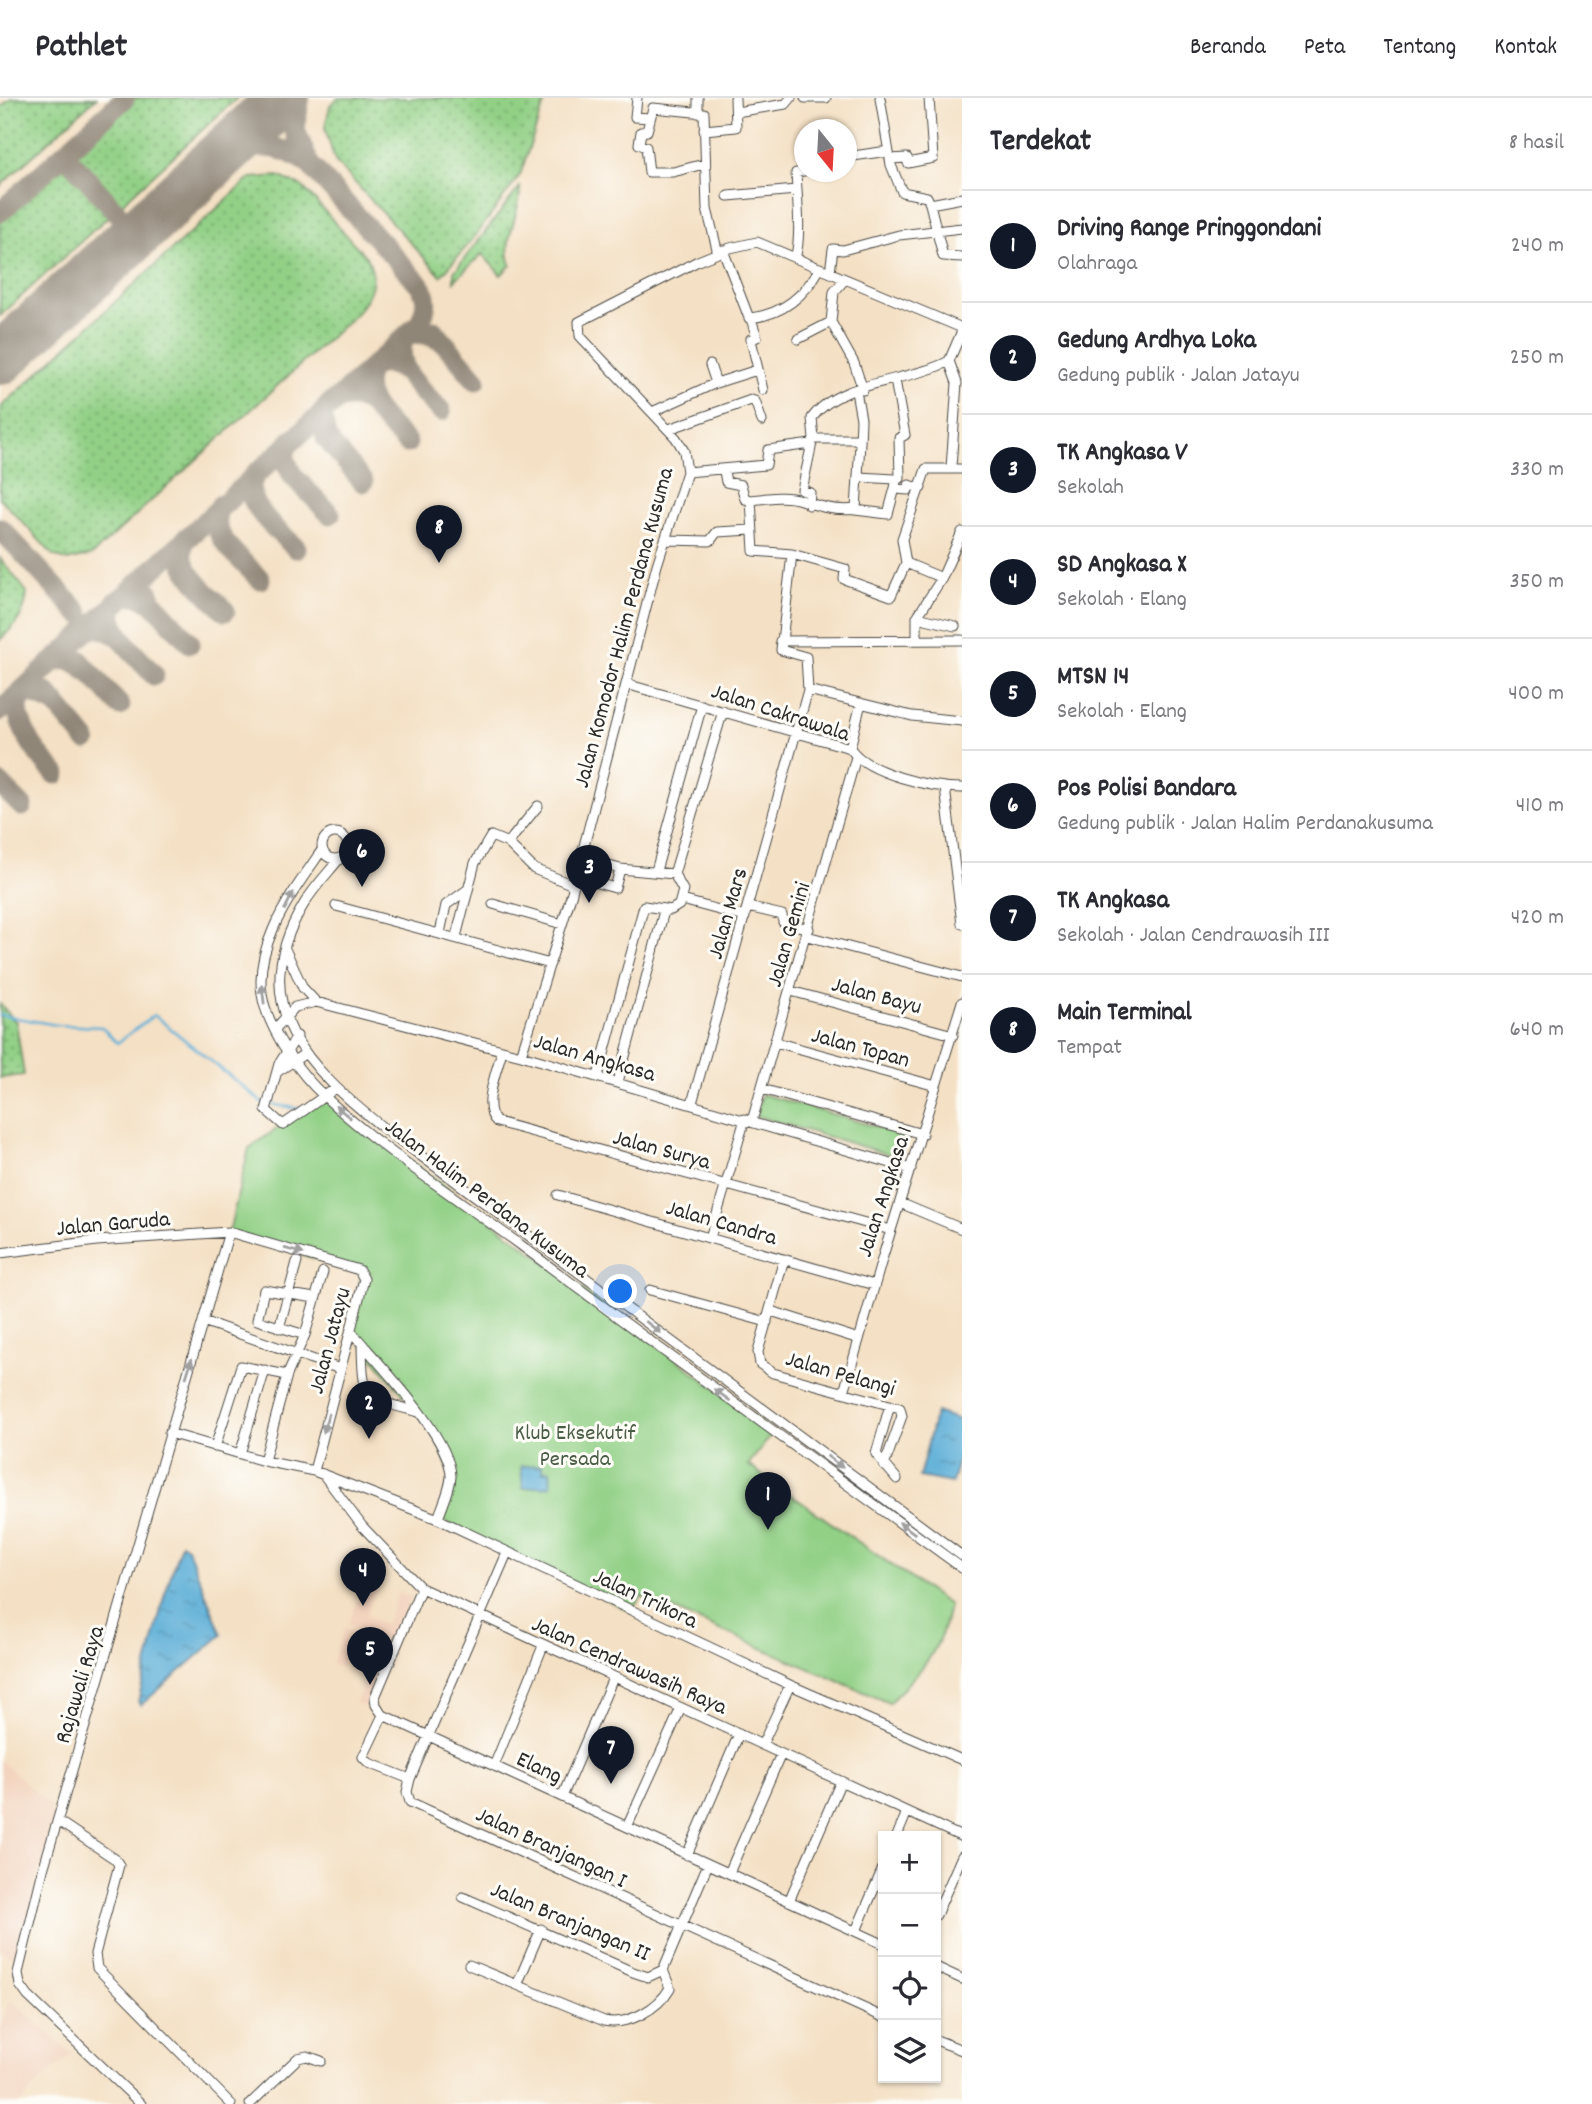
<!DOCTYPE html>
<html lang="id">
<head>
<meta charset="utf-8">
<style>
  body { margin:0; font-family:Dekko,sans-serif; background:#f7f7f7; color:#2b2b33 }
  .controls { position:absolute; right:21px; bottom:21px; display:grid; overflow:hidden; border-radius:0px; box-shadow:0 2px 5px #0004 }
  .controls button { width:63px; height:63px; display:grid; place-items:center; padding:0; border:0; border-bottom:2px solid #e1e1e2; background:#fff; color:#2b2b33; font:35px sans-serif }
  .compass { position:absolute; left:794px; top:21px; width:63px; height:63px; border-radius:50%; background:#fff; box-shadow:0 2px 5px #0004; rotate:162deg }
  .you { position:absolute; left:621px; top:1194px; width:24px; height:24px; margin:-18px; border:5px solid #fff; border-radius:50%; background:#1a73e8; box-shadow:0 0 0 10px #1a73e833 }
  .badge { display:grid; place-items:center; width:46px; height:46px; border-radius:50%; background:#111827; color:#fff; font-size:23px; font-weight:700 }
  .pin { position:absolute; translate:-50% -58px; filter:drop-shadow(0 2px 4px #0008) }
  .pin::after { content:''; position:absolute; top:37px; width:24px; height:21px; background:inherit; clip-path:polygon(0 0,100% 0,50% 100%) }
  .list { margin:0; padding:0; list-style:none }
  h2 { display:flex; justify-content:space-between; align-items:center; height:91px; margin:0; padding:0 28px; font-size:30px }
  h2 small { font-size:23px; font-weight:400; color:#7c7c81 }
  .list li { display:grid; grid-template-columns:46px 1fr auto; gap:21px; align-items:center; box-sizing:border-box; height:112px; padding:0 28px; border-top:2px solid #e1e1e2 }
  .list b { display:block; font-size:26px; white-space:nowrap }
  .list p { margin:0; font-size:23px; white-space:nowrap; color:#7c7c81 }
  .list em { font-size:23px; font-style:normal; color:#7c7c81 }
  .icon { flex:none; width:38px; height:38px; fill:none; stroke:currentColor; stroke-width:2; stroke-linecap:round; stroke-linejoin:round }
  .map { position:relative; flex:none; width:962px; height:2006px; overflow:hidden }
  header { display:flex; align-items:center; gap:42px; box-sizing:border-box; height:98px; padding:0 35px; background:#fff; border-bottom:2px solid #e1e1e2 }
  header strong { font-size:33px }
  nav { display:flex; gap:38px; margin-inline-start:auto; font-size:24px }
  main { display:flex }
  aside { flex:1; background:#fff }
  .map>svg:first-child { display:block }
</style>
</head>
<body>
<header>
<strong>Pathlet</strong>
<nav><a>Beranda</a><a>Peta</a><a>Tentang</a><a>Kontak</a></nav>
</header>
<main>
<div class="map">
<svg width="962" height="2006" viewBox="0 0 962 2006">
  <defs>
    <pattern id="grass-dots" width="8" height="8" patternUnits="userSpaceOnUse" patternTransform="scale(1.75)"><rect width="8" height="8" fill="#92d086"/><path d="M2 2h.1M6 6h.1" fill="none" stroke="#77a96e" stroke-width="1.8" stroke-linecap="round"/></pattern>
    <pattern id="water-ripples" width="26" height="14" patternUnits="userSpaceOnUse" patternTransform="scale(1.75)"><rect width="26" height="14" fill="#5baed7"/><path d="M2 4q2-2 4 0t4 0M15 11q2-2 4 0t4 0" fill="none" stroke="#4b8eaf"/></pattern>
  </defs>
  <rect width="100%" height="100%" fill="#fdfcf7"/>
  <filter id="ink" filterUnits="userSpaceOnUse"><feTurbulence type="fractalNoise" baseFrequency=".0143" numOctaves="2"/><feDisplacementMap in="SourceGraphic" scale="14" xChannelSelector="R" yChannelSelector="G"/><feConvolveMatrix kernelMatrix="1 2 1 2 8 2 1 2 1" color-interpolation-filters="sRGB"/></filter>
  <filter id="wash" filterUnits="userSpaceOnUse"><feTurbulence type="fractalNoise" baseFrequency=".00686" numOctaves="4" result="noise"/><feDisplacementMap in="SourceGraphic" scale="28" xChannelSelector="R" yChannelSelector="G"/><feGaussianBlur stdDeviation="1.57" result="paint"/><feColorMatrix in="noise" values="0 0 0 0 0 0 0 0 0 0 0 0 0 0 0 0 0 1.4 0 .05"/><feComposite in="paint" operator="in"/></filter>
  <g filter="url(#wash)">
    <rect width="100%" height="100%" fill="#f4e0c4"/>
    <path fill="#f3d4bf" d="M365 1484 377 1490 366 1518 385 1526 399 1494 411 1499 392 1544 348 1526Z
      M345 1530 392 1549 367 1609 356 1605 375 1556 350 1546 341 1570 331 1566Z
      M0 1662 49 1707 55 1722 17 1860 0 1853Z
      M11 1902 72 1956 33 1990 20 2006H0V1927Z"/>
    <path fill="url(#grass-dots)" stroke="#5e7e58" stroke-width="2" d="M11 0H96L0 88V10Z
      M125 0H237L0 218V114Z
      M338 0H546L520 77 474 140 441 178 335 63 325 30 330 7Z
      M278 78 303 89 367 160C379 182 370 197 356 216L92 457 67 463 53 457 0 400V310L250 80Z
      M520 89C522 113 501 141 511 167L501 177 482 156 454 183V174Z
      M0 460 27 494C26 516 15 528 0 542Z
      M0 906 16 924 24 977 0 980Z"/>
    <path fill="#92d086" stroke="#5e7e58" stroke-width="2" d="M762 996 905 1037 898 1059 756 1018Z
      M324 998 774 1334 748 1367 949 1507C941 1555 922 1571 889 1605L642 1498 631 1513 438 1421 451 1377 433 1333 351 1233 362 1175 229 1134 249 1050Z"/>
    <path fill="url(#water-ripples)" stroke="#436c81" stroke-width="2" d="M936 1314 962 1323V1347L952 1385 919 1379Z
      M542 1367 543 1373 550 1372 551 1388 523 1390 521 1368Z
      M181 1445 187 1449 222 1537 141 1607 138 1604 164 1499Z"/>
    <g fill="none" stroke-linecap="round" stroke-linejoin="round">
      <path stroke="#5baed7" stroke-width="2.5" d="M0 917 57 927 102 929 117 945 154 917 263 1005 301 1011"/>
      <path stroke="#908678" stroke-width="21" d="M64 55 136 136
        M216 63C249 44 278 43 309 66L295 32 299 0
        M0 114 125 0
        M434 233 476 282
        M441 313C423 293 392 271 404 240 416 231 431 237 443 244
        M291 343 285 352V362L293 378 330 416
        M407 345C388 325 355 301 370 271 383 260 396 267 408 276
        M256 375C236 402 279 433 296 450
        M363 384 326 340 322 318C331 296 353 295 371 306
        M221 407C201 432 244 464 260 481
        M0 430 79 515
        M187 439C168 466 208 495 225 513
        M148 493 153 505 190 545
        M153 505C143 499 133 493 122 500 90 518 141 562 154 577
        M85 533 99 529 119 538
        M79 562 120 608
        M51 565C64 557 76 563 86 573
        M47 595 86 642
        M54 605 28 593C0 609 39 659 56 676
        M0 613 420 225C426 210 429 201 420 187L309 66
        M0 686 22 708"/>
      <path stroke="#908678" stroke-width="52" d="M0 261 284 0"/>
    </g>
  </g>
  <g filter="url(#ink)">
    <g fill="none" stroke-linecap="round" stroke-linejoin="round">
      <defs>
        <path id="minor" d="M637 0 635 19 650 20
          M805 0H826
          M880 0 891 67 902 94 927 99 930 106 962 100
          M736 14 786 6 791 0
          M698 15V0
          M704 32 736 29 735 0
          M846 59 888 53
          M890 61 907 60 908 65 933 60 929 0
          M704 66 673 74H649L646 49 639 46 641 34 647 33 653 10 704 15 707 111 718 155
          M728 98 796 92
          M930 106 943 158 962 159
          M723 152 749 220C782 217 804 199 820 170
          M795 160C802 141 797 98 796 75L804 73
          M830 174 833 151 843 152 899 137 962 130
          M845 181 834 194 831 224 854 265 863 292
          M751 221 757 239 751 241 752 246 763 292
          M798 241 831 224
          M949 263 957 285 951 370
          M710 267 716 285
          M856 293 861 321 860 345
          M652 314 716 285 757 272
          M669 331 751 302 755 303 762 323
          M687 374 766 367 768 352 811 346 814 341
          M859 379 895 381 896 391 908 392 909 387 921 390
          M895 381 900 380 899 340 905 337 895 282
          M751 402C767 400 786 397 801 402 819 409 837 414 856 411L860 345 856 341H814L812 320C839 282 908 285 949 263L962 233
          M809 407 810 395 802 392 812 345
          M855 412 888 416 895 390
          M666 442 710 443 717 434 752 432
          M792 456 845 471 844 481 891 498 906 465
          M942 480 962 434
          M917 519 955 528
          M917 542V519L942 480 906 465 902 441 926 371H962
          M780 543 962 542
          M626 586 850 650C867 676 933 690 962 690
          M808 592 912 618 962 623
          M850 650 861 605
          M945 690 962 826
          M322 748a13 13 0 1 1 26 0a13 13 0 1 1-26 0Z
          M508 745 538 708
          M322 752C293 794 247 853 265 909 275 940 300 976 324 998 383 1053 457 1100 522 1148 667 1257 815 1363 962 1470
          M340 760C328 775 314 789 304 806 242 908 309 971 386 1032L962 1458
          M581 760 620 771 674 776 683 792 679 807 671 812 644 808 598 978
          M656 773 702 607
          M674 776 723 613
          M575 779 615 790 620 771
          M682 802 745 819
          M493 806 562 826
          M336 808 550 866
          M748 809 782 817 783 824 809 831
          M440 835 446 807 467 792
          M807 838 962 879
          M456 839 475 765 491 738 508 745 534 771 573 787
          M285 851 303 890 316 904
          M791 893 953 937
          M276 930 295 909 316 904 521 957 911 1071
          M297 938 279 966 266 1012 283 1027 336 990
          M775 944 936 988
          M502 952C498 971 480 1010 497 1024L891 1132
          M521 957 571 798 657 467 687 374 684 353 676 340 580 238 579 224 698 163 730 150 757 144 962 230
          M277 974 306 955
          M618 984 664 813
          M762 991 922 1036
          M692 1005 808 592 806 559 781 552 792 456 754 453 751 402 745 401 741 387 726 384 724 373
          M752 1023 856 659
          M558 1097 874 1187
          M900 1105 962 1131
          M710 1140 745 1021
          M0 1155 97 1143 229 1134 359 1172 364 1181 314 1373
          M784 1161 758 1254 760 1266 773 1275 900 1310 902 1318 884 1368
          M650 1192 767 1224
          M771 1213 859 1241
          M203 1223 340 1271
          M279 1230 297 1164
          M351 1233C377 1264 452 1340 451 1379 450 1393 442 1408 438 1421
          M305 1237 257 1222 264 1192 315 1200
          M362 1246C363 1303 364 1300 419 1314
          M844 1294 883 1158 962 904
          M890 1307 876 1356 897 1381
          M169 1335 264 1363 314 1373 438 1421 790 1587 962 1662
          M215 1349 241 1268 287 1277
          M240 1356 265 1272
          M264 1363 287 1277 305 1237 323 1174
          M323 1376 362 1428 421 1490 962 1739
          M507 1455 410 1681 407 1694 410 1704 883 1919
          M421 1490 375 1599 376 1607 383 1617 883 1846
          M383 1617 363 1659 369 1665 410 1681
          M762 1647 790 1587
          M494 1668 543 1548
          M562 1699 613 1580
          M58 1723 115 1761 119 1767 95 1856 97 1870 231 2006
          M627 1729 681 1610
          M897 1738 907 1714
          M687 1757 739 1636
          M729 1775 781 1656
          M463 1799 633 1874 648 1879 663 1872
          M789 1803 841 1683
          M936 1817 962 1758
          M856 1833 883 1770
          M469 1867 604 1923C628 1928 658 1911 670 1890L663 1872 708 1766
          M936 1869 962 1881
          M517 1887 541 1831
          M936 1942 962 1952
          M141 2006 28 1898 20 1887 18 1875 43 1772 229 1134
          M250 2006 298 1960 307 1958 321 1963"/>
      </defs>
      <use href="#minor" stroke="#494642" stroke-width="11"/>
      <use href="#minor" stroke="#fff" stroke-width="9"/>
    </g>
    <defs><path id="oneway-solid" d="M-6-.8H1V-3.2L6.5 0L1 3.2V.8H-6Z" transform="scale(1.75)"/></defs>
    <g fill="#a0a0a0">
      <use href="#oneway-solid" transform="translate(289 803) rotate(-63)"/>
      <use href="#oneway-solid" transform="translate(263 896) rotate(-97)"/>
      <use href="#oneway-solid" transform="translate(343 1014) rotate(-141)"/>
      <use href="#oneway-solid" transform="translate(294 1153) rotate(16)"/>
      <use href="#oneway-solid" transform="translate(653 1229) rotate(37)"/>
      <use href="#oneway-solid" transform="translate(189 1270) rotate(-73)"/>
      <use href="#oneway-solid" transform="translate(722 1297) rotate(-144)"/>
      <use href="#oneway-solid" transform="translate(326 1325) rotate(105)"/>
      <use href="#oneway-solid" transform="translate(835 1364) rotate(37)"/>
      <use href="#oneway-solid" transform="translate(907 1430) rotate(-144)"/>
    </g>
  </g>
  <g text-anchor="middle" stroke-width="6" stroke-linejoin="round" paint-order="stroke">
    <g font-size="23" fill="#2b2b2b" stroke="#fdfcf7">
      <text transform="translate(622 529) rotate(-75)" y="8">Jalan Komodor Halim Perdana Kusuma</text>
      <text transform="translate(781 613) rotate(18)" y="8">Jalan Cakrawala</text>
      <text transform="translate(726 815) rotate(-74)" y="8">Jalan Mars</text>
      <text transform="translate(787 836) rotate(-74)" y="8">Jalan Gemini</text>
      <text transform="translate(877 896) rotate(15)" y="8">Jalan Bayu</text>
      <text transform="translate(861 948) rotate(15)" y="8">Jalan Topan</text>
      <text transform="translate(595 958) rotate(16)" y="8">Jalan Angkasa</text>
      <text transform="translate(662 1050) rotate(15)" y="8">Jalan Surya</text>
      <text transform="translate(883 1093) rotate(-72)" y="8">Jalan Angkasa 1</text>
      <text transform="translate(488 1099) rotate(37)" y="8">Jalan Halim Perdana Kusuma</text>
      <text transform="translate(722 1123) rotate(16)" y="8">Jalan Candra</text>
      <text transform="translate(113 1124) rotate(-5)" y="8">Jalan Garuda</text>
      <text transform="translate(328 1242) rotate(-75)" y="8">Jalan Jatayu</text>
      <text transform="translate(841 1274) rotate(16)" y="8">Jalan Pelangi</text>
      <text transform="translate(646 1499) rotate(25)" y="8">Jalan Trikora</text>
      <text transform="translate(630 1566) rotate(24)" y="8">Jalan Cendrawasih Raya</text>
      <text transform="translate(78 1586) rotate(-73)" y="8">Rajawali Raya</text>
      <text transform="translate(540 1668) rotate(25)" y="8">Elang</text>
      <text transform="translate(552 1748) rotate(25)" y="8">Jalan Branjangan I</text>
      <text transform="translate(571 1822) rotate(23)" y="8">Jalan Branjangan II</text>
    </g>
    <g font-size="23" fill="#4a5d46" stroke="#fdfcf7">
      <text x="575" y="1341">Klub Eksekutif<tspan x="575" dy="26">Persada</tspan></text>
    </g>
  </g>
</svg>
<div class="controls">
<button>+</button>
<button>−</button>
<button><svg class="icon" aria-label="locate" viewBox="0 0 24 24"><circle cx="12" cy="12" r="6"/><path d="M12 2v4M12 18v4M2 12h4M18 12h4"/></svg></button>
<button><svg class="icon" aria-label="layers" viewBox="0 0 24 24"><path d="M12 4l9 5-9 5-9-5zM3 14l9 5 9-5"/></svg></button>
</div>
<svg class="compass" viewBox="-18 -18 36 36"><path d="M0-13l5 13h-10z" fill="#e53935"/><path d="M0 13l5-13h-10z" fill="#7c7c81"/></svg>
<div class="you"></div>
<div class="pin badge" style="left:768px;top:1432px">1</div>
<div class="pin badge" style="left:369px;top:1341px">2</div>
<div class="pin badge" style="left:589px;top:805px">3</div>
<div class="pin badge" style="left:363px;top:1508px">4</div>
<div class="pin badge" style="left:370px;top:1587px">5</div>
<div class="pin badge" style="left:362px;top:789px">6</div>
<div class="pin badge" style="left:611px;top:1686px">7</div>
<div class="pin badge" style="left:439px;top:465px">8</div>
</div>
<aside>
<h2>Terdekat<small>8 hasil</small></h2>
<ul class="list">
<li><span class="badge">1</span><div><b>Driving Range Pringgondani</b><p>Olahraga</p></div><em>240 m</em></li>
<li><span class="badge">2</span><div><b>Gedung Ardhya Loka</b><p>Gedung publik · Jalan Jatayu</p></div><em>250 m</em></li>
<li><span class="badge">3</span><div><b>TK Angkasa V</b><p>Sekolah</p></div><em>330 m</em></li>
<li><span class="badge">4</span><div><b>SD Angkasa X</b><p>Sekolah · Elang</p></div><em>350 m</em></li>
<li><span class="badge">5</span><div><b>MTSN 14</b><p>Sekolah · Elang</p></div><em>400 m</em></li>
<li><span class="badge">6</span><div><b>Pos Polisi Bandara</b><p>Gedung publik · Jalan Halim Perdanakusuma</p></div><em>410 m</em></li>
<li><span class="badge">7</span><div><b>TK Angkasa</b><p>Sekolah · Jalan Cendrawasih III</p></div><em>420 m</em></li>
<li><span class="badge">8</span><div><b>Main Terminal</b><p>Tempat</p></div><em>640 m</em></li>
</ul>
</aside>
</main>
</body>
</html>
